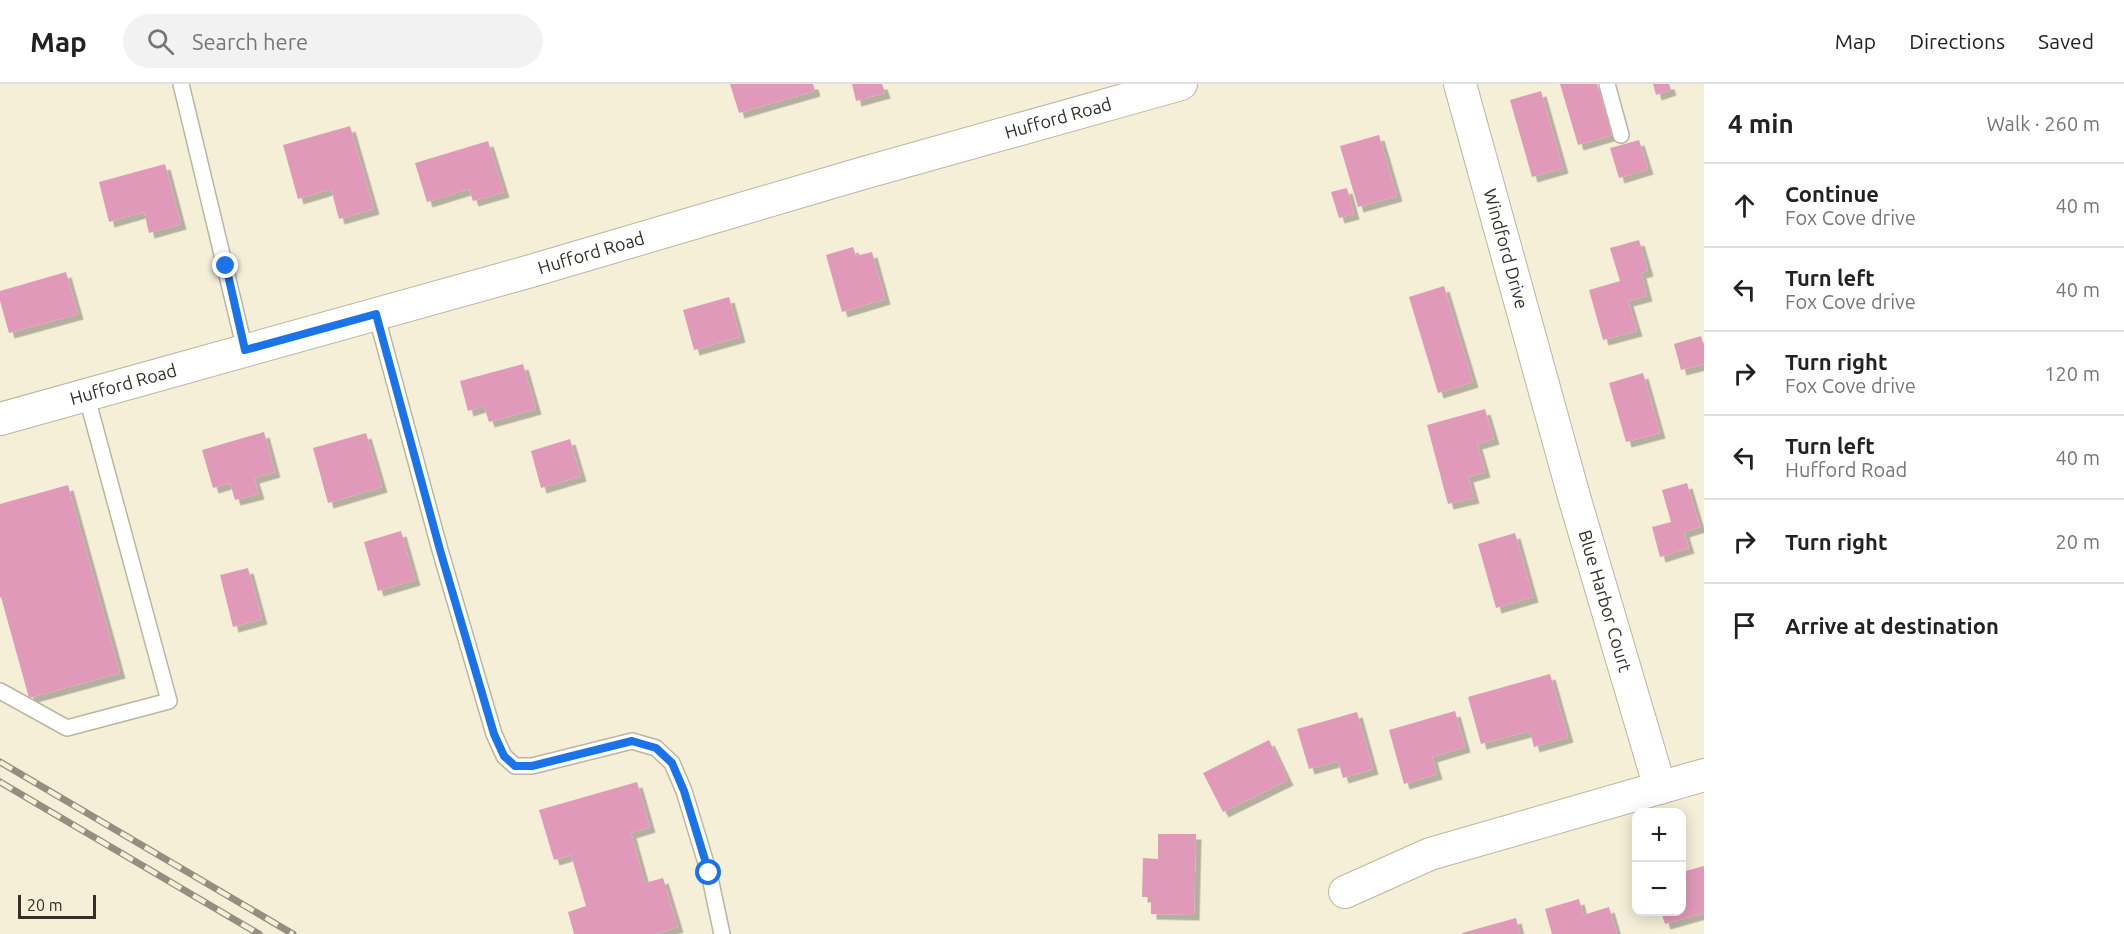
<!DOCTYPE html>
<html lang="en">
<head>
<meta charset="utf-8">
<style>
  body { margin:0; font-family:Ubuntu,sans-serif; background:#f2f2f2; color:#222 }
  .controls { position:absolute; right:18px; bottom:18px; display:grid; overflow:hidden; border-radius:12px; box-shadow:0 3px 15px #0003 }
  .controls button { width:54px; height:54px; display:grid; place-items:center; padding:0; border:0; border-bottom:2px solid #e0e0e0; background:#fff; color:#222; font:30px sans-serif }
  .scale { position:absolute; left:18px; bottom:15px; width:78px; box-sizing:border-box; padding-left:6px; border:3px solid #322f27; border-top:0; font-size:16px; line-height:21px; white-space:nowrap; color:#322f27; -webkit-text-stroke:4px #f5efd8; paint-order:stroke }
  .stop { position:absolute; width:18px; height:18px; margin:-14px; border:4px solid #1a73e8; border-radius:50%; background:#fff }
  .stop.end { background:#1a73e8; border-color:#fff; box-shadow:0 2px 6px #0008 }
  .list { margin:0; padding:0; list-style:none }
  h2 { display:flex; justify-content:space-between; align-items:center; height:78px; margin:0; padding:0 24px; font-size:26px }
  h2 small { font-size:20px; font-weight:400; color:#767676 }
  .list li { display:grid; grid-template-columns:39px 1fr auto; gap:18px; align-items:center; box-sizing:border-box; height:84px; padding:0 24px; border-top:2px solid #e0e0e0 }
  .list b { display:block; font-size:22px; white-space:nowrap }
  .list p { margin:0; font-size:20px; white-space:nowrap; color:#767676 }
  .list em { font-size:20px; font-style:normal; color:#767676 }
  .icon { flex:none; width:33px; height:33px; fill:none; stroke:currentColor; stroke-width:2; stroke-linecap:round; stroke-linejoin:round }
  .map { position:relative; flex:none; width:1704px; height:850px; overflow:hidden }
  header { display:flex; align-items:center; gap:36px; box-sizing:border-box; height:84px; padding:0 30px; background:#fff; border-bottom:2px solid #e0e0e0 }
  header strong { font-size:28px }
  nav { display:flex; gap:33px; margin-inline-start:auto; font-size:21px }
  .search { width:420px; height:54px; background:#f2f2f2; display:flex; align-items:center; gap:15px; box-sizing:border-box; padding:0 21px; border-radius:33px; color:#767676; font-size:22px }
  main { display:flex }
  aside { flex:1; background:#fff }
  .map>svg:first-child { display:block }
</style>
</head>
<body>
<header>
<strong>Map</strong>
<div class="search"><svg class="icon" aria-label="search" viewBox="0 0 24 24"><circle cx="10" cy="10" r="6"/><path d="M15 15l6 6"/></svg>Search here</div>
<nav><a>Map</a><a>Directions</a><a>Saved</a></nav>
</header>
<main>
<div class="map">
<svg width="1704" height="850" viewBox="0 0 1704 850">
  <defs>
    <filter id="shadow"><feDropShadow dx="5.5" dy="5.5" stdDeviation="0" flood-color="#0004"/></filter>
  </defs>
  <rect width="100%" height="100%" fill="#f5efd8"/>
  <path fill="#e099b9" filter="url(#shadow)" d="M730 0H813L815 7 739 29Z
    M852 0H882L885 9 856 17Z
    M1560 0H1597L1612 51 1578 61Z
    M1653 0H1669L1671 6 1656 11Z
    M1541 7 1563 84 1532 93 1510 16Z
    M350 42 374 125 339 135 331 105 298 115 283 61Z
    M1379 51 1397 112 1358 123 1340 62Z
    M1639 56 1648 85 1619 94 1610 64Z
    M488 57 504 108 473 117 469 105 427 118 415 79Z
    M165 80 181 140 149 149 144 128 109 138 99 98Z
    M1347 104 1354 130 1339 134 1331 108Z
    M1639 156 1648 187 1641 189 1647 212 1628 217 1637 247 1603 256 1589 206 1620 197 1610 164Z
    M853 163 856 172 872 168 885 215 842 228 826 171Z
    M66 188 78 230 9 249 0 217V207Z
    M1444 202 1473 298 1438 309 1409 213Z
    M729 213 740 253 694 266 683 226Z
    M1701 252 1704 262V280L1681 286 1674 260Z
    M523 280 536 325 489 338 484 322 468 327 460 297Z
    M1643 289 1660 349 1626 358 1609 299Z
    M1485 325 1494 355 1477 360 1485 388 1468 393 1474 414 1448 420 1427 341Z
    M264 348 275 388 254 394 259 410 235 416 230 399 213 404 202 366Z
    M366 349 382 403 328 419 313 364Z
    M570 355 581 392 541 404 531 367Z
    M1687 399 1700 443 1684 448 1689 464 1660 473 1652 443 1671 438 1662 406Z
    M68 401 120 589 29 614 1 513 0 514V420Z
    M401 447 415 496 378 507 364 458Z
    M1515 449 1533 513 1496 524 1478 460Z
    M248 484 262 535 233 543 220 491Z
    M1550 590 1568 653 1534 663 1530 647 1481 660 1468 613Z
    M1455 627 1465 663 1432 673 1437 690 1404 700 1389 646Z
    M1357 628 1373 685 1343 694 1338 677 1309 685 1297 645Z
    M1269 656 1288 696 1223 728 1203 689Z
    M637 698 650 743 631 749 645 799 663 794 678 843 655 850H574L568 828 586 822 571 771 554 776 539 726Z
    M1158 750H1196L1194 831 1151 830V813H1142L1143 774 1158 775Z
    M1704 782V829L1665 840 1661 828H1682V788Z
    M1579 815 1583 831 1609 823 1617 850H1552L1545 825Z
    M1516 834 1520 850H1462V849Z"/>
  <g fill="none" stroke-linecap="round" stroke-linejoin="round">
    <defs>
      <path id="service" d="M181 0 245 266
        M1607 0 1621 51
        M376 230 440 466 494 650 504 672 515 682H532L632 657 656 664 672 679 684 707 709 789 722 850
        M0 607 67 644 169 617 86 310"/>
      <g id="minor">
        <path id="s1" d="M1460 0 1575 416 1660 704"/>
        <path id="s2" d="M0 335 531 187 860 90 1181 0"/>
        <path d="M1345 808 1430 770 1704 691"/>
      </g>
    </defs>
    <use href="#service" stroke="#bbb59f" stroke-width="18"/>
    <use href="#minor" stroke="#bbb59f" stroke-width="34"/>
    <use href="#service" stroke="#fff" stroke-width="15"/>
    <use href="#minor" stroke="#fff" stroke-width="32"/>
    <defs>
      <path id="rail" d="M0 678 293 850
        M0 698 259 850"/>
    </defs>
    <use href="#rail" stroke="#938e7f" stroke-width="7"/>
    <use href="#rail" stroke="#f5efd8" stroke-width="4.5" stroke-dasharray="14" stroke-linecap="butt"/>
  </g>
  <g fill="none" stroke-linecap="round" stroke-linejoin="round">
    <path stroke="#1a73e8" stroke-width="8" d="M226 182 245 266 376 230 440 466 494 650 504 672 515 682H532L632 657 656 664 672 679 684 707 709 789"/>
  </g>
  <g text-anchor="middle" stroke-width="5" stroke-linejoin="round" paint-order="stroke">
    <g font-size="18" fill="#322f27" stroke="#f5efd8">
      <text dy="6" stroke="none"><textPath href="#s2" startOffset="1100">Hufford Road</textPath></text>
      <text dy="6" stroke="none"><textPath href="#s1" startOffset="171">Windford Drive</textPath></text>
      <text dy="6" stroke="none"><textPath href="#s2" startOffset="614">Hufford Road</textPath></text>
      <text dy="6" stroke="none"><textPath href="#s2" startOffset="128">Hufford Road</textPath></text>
      <text dy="6" stroke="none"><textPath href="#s1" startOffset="537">Blue Harbor Court</textPath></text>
    </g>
  </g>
</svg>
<div class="controls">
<button>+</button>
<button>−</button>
</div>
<div class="scale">20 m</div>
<div class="stop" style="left:709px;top:789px"></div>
<div class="stop end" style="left:226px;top:182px"></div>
</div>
<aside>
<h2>4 min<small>Walk · 260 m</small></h2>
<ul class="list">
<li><svg class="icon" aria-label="ahead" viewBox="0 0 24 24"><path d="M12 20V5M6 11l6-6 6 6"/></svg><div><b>Continue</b><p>Fox Cove drive</p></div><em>40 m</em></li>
<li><svg class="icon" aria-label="left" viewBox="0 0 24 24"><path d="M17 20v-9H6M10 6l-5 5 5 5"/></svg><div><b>Turn left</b><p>Fox Cove drive</p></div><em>40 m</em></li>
<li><svg class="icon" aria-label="right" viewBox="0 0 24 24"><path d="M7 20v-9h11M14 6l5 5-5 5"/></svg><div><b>Turn right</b><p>Fox Cove drive</p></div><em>120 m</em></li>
<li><svg class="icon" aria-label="left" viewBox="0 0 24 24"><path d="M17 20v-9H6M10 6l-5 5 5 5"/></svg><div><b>Turn left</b><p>Hufford Road</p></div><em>40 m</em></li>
<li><svg class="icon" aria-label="right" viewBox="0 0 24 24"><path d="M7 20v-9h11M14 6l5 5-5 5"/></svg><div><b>Turn right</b></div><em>20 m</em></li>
<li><svg class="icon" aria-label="arrive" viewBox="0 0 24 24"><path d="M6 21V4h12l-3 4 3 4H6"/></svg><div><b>Arrive at destination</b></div></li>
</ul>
</aside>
</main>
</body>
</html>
